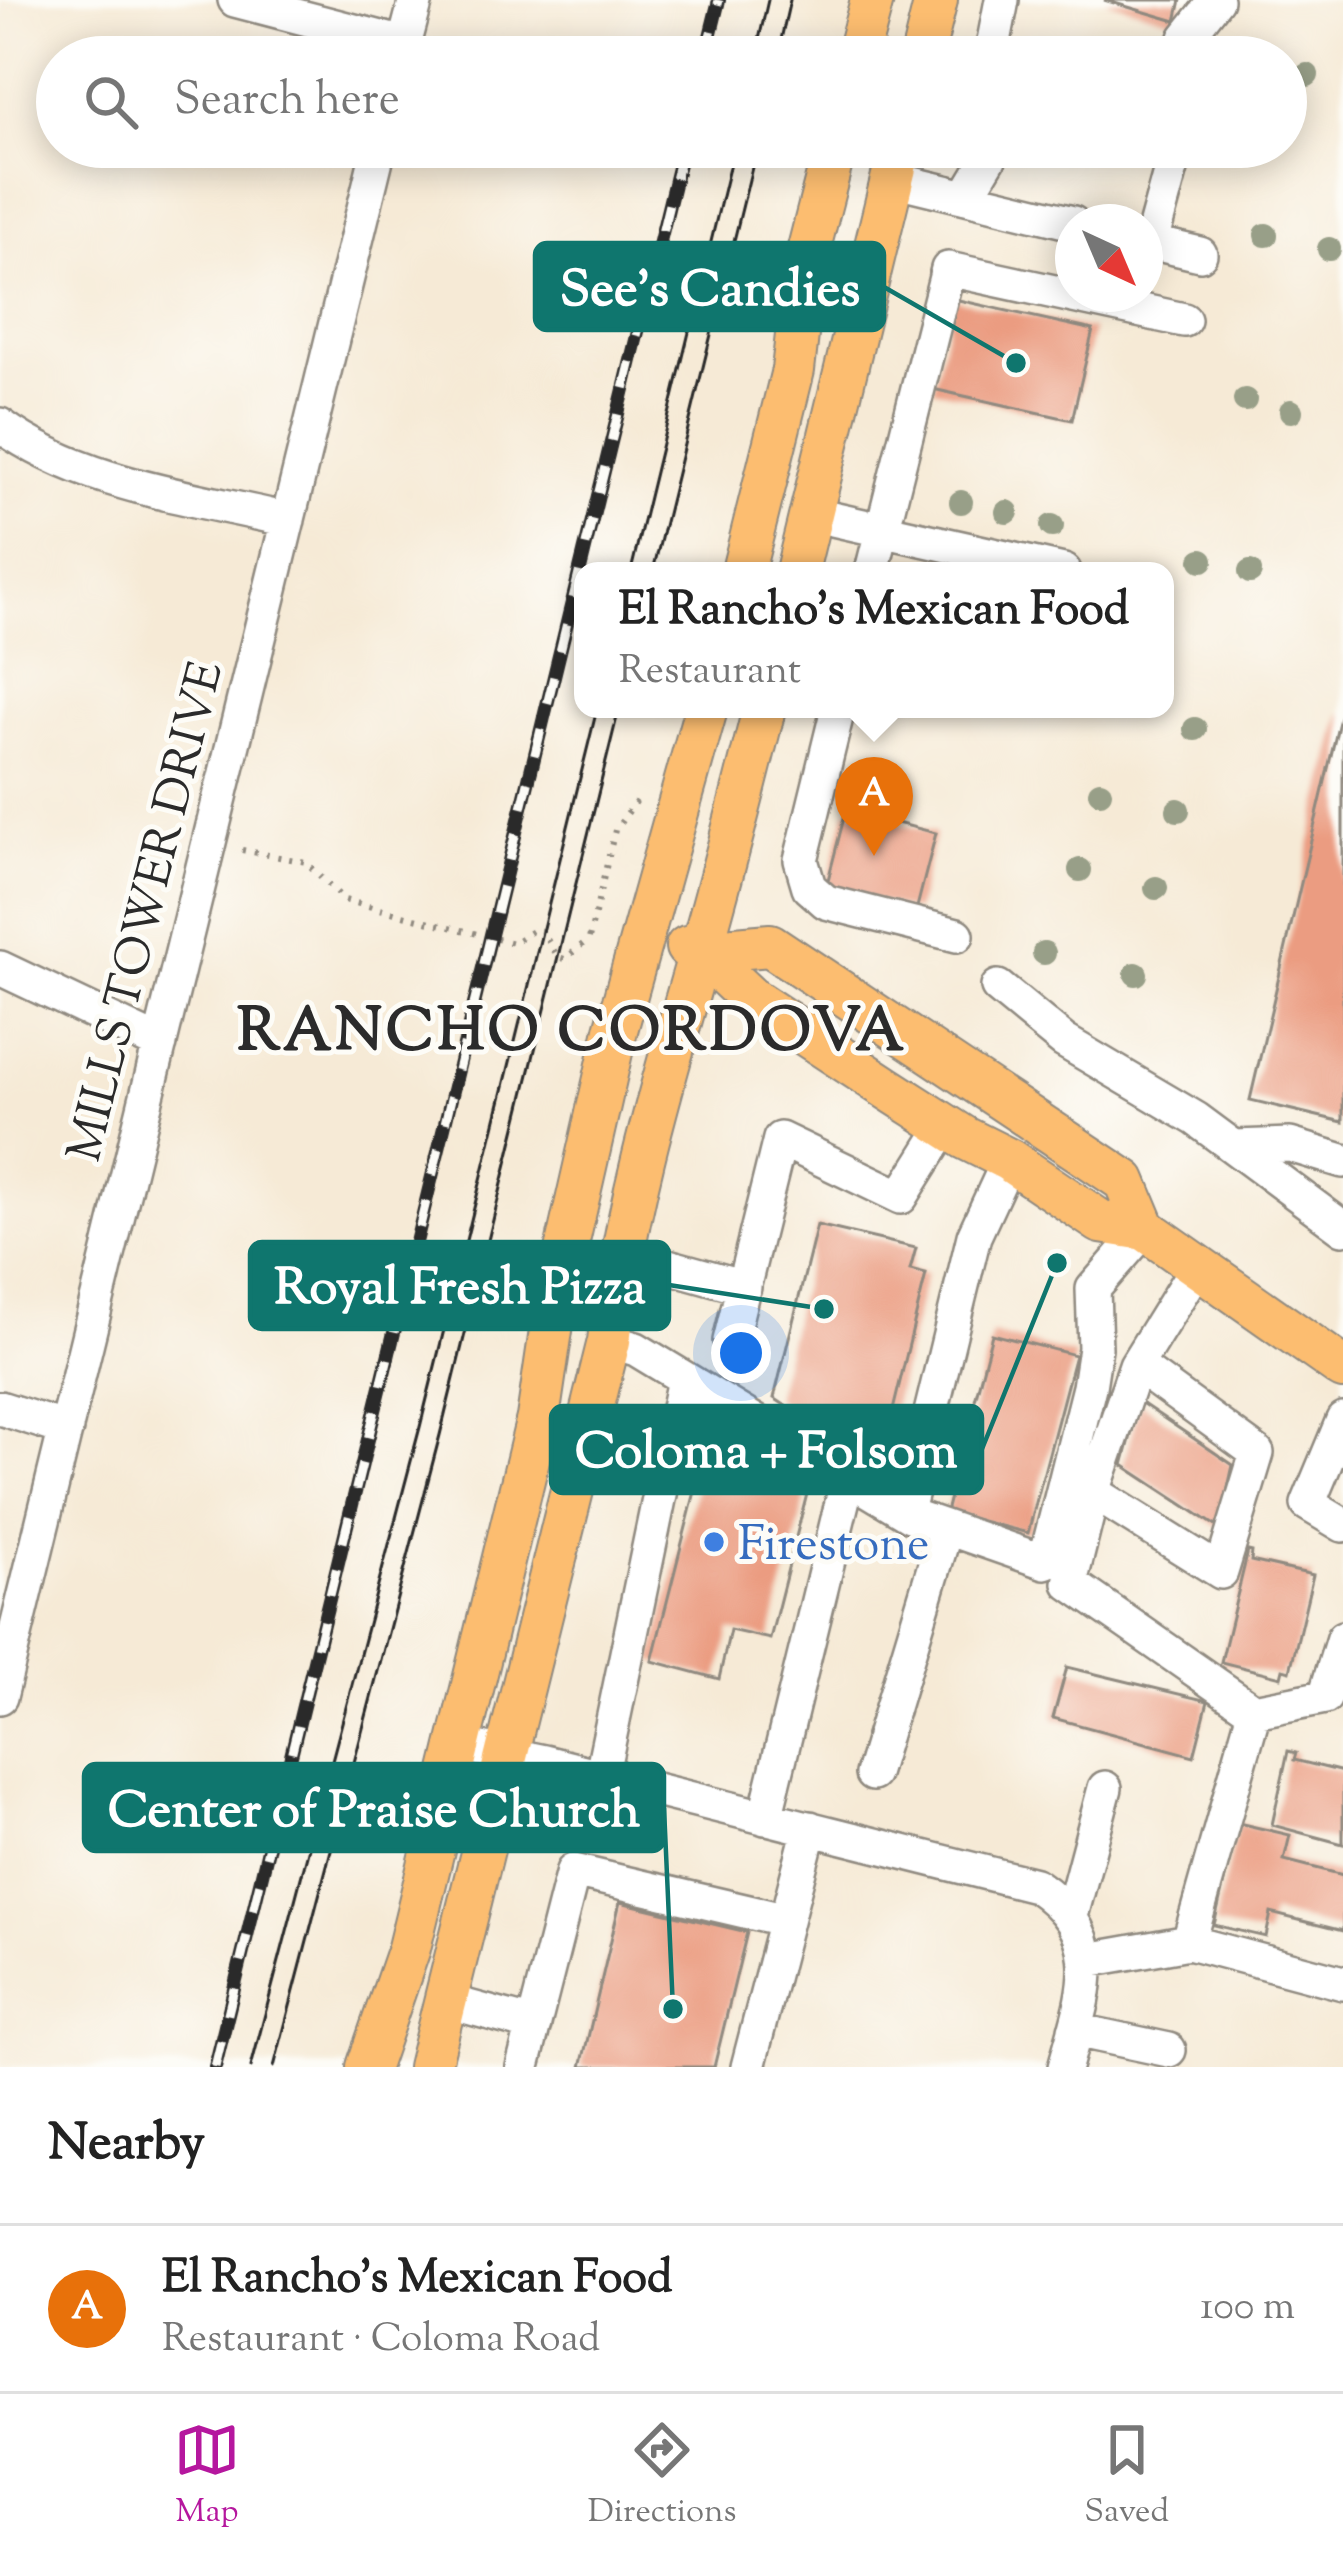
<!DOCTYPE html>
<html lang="en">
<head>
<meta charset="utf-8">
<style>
  body { margin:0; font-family:"Sorts Mill Goudy",serif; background:#f6f6f6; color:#222 }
  .compass { position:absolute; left:1055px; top:204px; width:108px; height:108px; border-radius:50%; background:#fff; box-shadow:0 6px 30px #0003; rotate:136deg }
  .you { position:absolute; left:741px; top:1353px; width:42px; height:42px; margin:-30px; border:9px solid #fff; border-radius:50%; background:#1a73e8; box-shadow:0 0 0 18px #1a73e833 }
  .badge { display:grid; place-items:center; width:78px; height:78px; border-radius:50%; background:#b5179e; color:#fff; font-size:39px; font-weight:700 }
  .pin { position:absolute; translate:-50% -99px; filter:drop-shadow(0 3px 6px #0008) }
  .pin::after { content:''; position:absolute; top:63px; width:42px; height:36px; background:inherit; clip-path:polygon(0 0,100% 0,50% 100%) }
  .popup { position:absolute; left:574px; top:562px; width:600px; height:156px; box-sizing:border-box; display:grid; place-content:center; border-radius:24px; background:#fff; filter:drop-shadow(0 3px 9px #0005); font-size:39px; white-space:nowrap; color:#767676 }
  .popup b { font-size:45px; color:#222 }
  .popup::after { content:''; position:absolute; left:50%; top:100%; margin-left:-24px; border:24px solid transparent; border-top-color:#fff }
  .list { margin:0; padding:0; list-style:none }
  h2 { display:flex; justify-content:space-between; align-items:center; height:156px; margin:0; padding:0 48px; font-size:51px }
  h2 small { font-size:39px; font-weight:400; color:#767676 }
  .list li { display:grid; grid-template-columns:78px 1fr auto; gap:36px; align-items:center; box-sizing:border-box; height:168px; padding:0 48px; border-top:3px solid #e0e0e0 }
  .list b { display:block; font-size:45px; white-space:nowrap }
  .list p { margin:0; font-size:39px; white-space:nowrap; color:#767676 }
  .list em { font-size:39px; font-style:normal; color:#767676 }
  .icon { flex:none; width:66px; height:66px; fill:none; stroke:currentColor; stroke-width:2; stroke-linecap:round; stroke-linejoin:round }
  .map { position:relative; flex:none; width:1343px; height:2067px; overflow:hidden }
  .search { position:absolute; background:#fff; box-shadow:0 6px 30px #0003; left:36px; right:36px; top:36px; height:132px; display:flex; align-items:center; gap:30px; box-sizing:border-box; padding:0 42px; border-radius:66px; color:#767676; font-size:45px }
  .sheet { height:324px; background:#fff }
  nav { display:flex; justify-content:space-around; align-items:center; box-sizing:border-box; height:168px; border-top:3px solid #e0e0e0; background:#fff; font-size:33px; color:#767676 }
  nav a { display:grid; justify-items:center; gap:6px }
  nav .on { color:#b5179e }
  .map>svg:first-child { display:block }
</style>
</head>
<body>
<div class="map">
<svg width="1343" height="2067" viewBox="0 0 1343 2067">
  <rect width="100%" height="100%" fill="#fdfcf7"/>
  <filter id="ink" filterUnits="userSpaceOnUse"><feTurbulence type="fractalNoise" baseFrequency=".00833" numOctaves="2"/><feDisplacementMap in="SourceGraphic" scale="24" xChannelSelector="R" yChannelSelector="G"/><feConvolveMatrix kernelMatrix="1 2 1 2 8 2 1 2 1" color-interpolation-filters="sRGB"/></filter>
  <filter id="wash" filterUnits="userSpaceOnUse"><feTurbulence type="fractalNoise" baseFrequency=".004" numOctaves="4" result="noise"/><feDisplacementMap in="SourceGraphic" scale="48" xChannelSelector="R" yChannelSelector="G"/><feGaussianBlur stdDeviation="2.7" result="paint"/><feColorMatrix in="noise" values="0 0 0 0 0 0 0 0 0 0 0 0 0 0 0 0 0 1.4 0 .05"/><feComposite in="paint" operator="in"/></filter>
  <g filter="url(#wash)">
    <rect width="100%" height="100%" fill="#f6ead6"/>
    <g id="blocks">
      <path fill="#eb9c81" d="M1104 0H1181L1176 21Z
        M954 299 1093 330 1072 420 933 389Z
        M1341 713H1343V1122L1250 1100Z
        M846 810 936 833 916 911 826 888Z
        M817 1225 916 1248 910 1270 926 1274 879 1468 774 1398Z
        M992 1334 1075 1355 1028 1533 946 1512Z
        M1140 1402 1233 1465 1219 1528 1123 1465Z
        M705 1452 811 1478 770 1639 730 1630 719 1679 652 1661Z
        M1248 1551 1252 1552 1251 1561 1313 1575 1290 1671 1283 1669 1281 1677 1221 1662Z
        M1067 1667 1208 1701 1194 1756 1053 1718Z
        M1288 1751 1296 1753 1294 1760 1343 1772V1844L1272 1825Z
        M1238 1823 1290 1835 1284 1860 1343 1875V1931L1271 1913 1266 1937 1214 1925Z
        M620 1902 747 1932 714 2067H581Z"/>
    </g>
  </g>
  <g filter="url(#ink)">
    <use href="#blocks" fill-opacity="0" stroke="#908a80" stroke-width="3"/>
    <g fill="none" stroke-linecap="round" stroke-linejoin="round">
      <defs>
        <path id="minor" d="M235 0 404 44
          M401 57 416 0
          M991 57 1002 0
          M1181 57 1186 38 1216 0
          M892 179 1073 223
          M966 197 990 157 992 147
          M1145 241 1200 254
          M1151 242 1177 147
          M0 425C82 485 191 497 288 520
          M810 514 1064 571
          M872 571 948 269 1184 320
          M838 709 801 860 809 887 826 902 957 935
          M0 968 160 1044
          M998 987 1064 1041 1196 1119 1343 1228
          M1234 1147 1290 1145 1343 1161
          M621 1253 744 1287
          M609 1341 636 1349 910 1515 1045 1562 1089 1387 1095 1348 1093 1289 1145 1229
          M730 1341 780 1139 901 1197 946 1125
          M1136 1365 1257 1453 1221 1572 1093 1492 1136 1365 1198 1265
          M0 1408 66 1429
          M1343 1420 1308 1504 1343 1525
          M910 1515 909 1503 974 1236 1009 1160
          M0 1697 379 147
          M1254 1711 1325 1697 1343 1638
          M457 1744 544 1762 1035 1885C1111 1936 1085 1993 1065 2067
          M872 1774 946 1528
          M601 1778 684 1379
          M765 1818 848 1478
          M1071 1916 1105 1788
          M1189 1942 1343 1983
          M1088 1960 1189 1942 1254 1711 1070 1583 1093 1492
          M446 2001 534 2025
          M1075 2030 1169 2050
          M523 2067 573 1871 783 1920
          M748 2067 810 1828"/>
        <path id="major" d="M857 57 872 0
          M922 57 936 0
          M743 571 793 370 805 264 835 147
          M797 571 900 147
          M687 947 700 951 770 945 1125 1181 1145 1229
          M700 951 750 998 887 1088 965 1138 1009 1160 1101 1222 1145 1229 1343 1368
          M368 2067 409 1948 538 1418 557 1290 616 1030 706 709
          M429 2067 609 1341C625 1207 664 1078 701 949 724 869 744 789 764 709"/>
      </defs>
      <use href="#minor" stroke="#908a80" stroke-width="38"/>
      <use href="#major" stroke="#908a80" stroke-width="46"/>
      <path stroke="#908a80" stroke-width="6" stroke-dasharray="3 9" stroke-linecap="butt" d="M242 850 306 862 344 900 513 943 534 930 542 931 558 957 565 959 589 939 615 830 641 795"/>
      <use href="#minor" stroke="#fff" stroke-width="33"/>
      <use href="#major" stroke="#fcbd6f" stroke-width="42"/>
      <path stroke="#2b2b2b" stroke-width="3" d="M755 57 768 0
        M777 57 790 0
        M631 571 734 147
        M653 571 757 147
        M251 2067 420 1427 597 709
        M274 2067 440 1435 619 709"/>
      <defs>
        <path id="rail" d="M705 57 719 0
          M215 2067 683 147"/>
      </defs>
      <use href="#rail" stroke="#2b2b2b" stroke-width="14"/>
      <use href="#rail" stroke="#fdfcf7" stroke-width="9" stroke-dasharray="27" stroke-linecap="butt"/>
    </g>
    <g fill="#989f88">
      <circle cx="1307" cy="75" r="12"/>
      <circle cx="1266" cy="235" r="12"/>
      <circle cx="1329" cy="249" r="12"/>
      <circle cx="1245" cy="400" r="12"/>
      <circle cx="1291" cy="411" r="12"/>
      <circle cx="961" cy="502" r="12"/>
      <circle cx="1007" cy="512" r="12"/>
      <circle cx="1052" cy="526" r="12"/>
      <circle cx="1202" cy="560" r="12"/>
      <circle cx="1250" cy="572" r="12"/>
      <circle cx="1195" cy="729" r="12"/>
      <circle cx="1100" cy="792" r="12"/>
      <circle cx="1178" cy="810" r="12"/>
      <circle cx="1080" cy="870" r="12"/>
      <circle cx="1156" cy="888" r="12"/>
      <circle cx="1044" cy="953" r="12"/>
      <circle cx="1136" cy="974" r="12"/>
    </g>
  </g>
  <circle fill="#3f7fe0" stroke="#fdfcf7" stroke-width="4.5" cx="714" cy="1542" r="12"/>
  <g text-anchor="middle" stroke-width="10" stroke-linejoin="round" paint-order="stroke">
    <g font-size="48" fill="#2b2b2b" stroke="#fdfcf7">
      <text transform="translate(143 911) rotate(-76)" y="17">MILLS TOWER DRIVE</text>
    </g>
    <g font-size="48" fill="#366cbe" stroke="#fdfcf7" text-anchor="start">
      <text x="738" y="1559">Firestone</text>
    </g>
    <g font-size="60" font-weight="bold" letter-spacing="3" fill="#2b2b2b" stroke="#fdfcf7">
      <text x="572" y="1049">RANCHO CORDOVA</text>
    </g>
  </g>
  <path fill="none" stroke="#0f766e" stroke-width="4.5" d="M1016 363L884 287M824 1309L669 1285M1057 1263L982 1449M673 2009L664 1808"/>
  <g fill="#0f766e" stroke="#fdfcf7" stroke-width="4.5">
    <circle cx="1016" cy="363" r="12"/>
    <circle cx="824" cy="1309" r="12"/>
    <circle cx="1057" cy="1263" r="12"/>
    <circle cx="673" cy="2009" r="12"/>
  </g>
  <g fill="#0f766e" stroke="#0f766e" stroke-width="4.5">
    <rect x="535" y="243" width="349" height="87" rx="12"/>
    <rect x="250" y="1242" width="419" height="87" rx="12"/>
    <rect x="551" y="1406" width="431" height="87" rx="12"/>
    <rect x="84" y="1764" width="580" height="87" rx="12"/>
  </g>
  <g font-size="51" text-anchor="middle" font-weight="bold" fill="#fff">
    <text x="710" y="305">See's Candies</text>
    <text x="460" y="1303">Royal Fresh Pizza</text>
    <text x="766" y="1467">Coloma + Folsom</text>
    <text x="374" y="1826">Center of Praise Church</text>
  </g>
</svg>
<svg class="compass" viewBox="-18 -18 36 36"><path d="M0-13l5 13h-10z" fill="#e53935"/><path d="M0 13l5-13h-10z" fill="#767676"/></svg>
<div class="you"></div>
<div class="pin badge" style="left:874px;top:856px;background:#e8710a">A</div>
<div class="popup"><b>El Rancho's Mexican Food</b>Restaurant</div>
<div class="search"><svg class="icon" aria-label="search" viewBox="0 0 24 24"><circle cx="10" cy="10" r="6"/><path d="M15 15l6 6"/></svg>Search here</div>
</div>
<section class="sheet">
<h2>Nearby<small></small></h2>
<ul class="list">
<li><span class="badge" style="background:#e8710a">A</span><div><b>El Rancho's Mexican Food</b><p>Restaurant · Coloma Road</p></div><em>100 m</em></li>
</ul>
</section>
<nav>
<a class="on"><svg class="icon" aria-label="map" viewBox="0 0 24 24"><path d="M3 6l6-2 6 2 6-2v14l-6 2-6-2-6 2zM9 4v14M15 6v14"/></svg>Map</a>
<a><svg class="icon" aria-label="directions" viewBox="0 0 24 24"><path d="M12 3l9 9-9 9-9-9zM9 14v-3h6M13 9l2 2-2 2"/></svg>Directions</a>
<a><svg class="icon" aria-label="saved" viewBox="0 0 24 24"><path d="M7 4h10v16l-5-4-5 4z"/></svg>Saved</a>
</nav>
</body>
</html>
